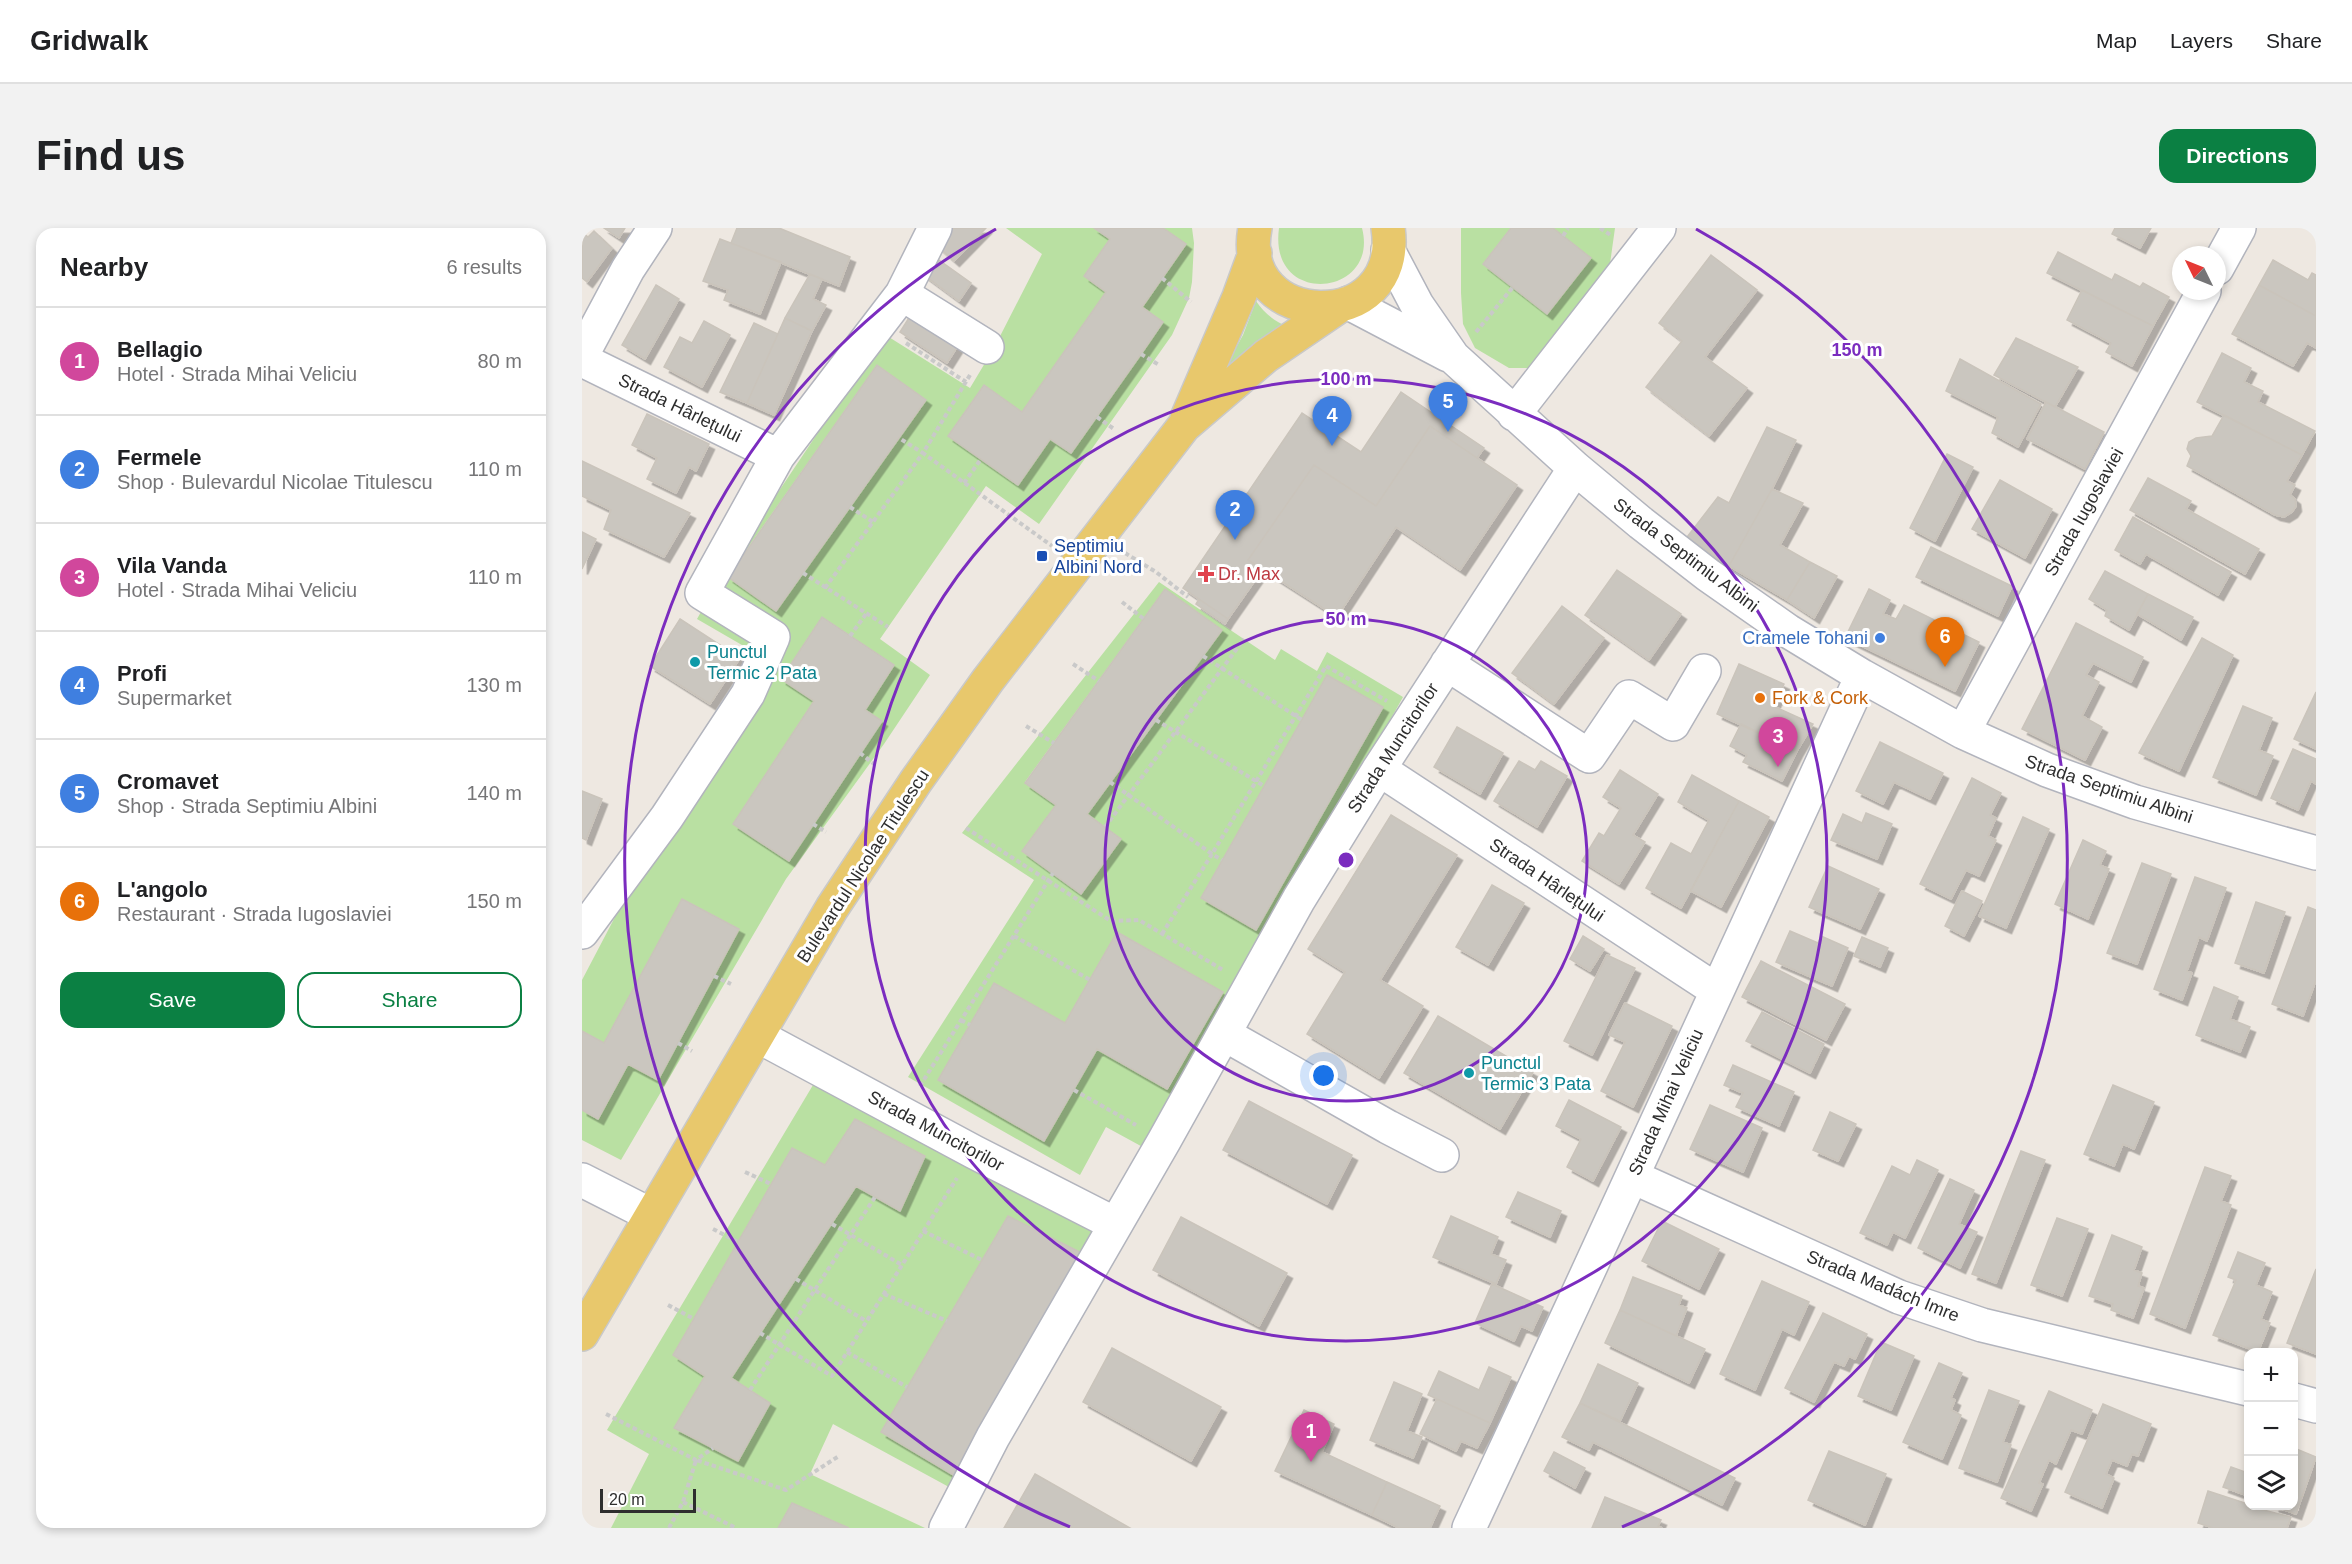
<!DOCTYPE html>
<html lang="en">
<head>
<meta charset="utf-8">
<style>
  body { margin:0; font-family:Arial,sans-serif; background:#f2f2f2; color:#202124 }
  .controls { position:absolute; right:18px; bottom:18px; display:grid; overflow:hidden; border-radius:12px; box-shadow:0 3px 9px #0003 }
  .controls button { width:54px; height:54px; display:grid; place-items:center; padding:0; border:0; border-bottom:2px solid #e0e0e0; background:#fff; color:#202124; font:30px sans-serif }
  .compass { position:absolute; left:1590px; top:18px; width:54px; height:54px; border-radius:50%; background:#fff; box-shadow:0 3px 9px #0003; rotate:313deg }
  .scale { position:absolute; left:18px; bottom:15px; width:96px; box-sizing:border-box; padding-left:6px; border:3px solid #2e2e2e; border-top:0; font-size:16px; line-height:21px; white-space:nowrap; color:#2e2e2e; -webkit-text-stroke:4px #fff; paint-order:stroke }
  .you { position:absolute; left:742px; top:848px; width:21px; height:21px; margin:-15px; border:4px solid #fff; border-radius:50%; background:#1a73e8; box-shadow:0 0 0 9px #1a73e833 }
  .badge { display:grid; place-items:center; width:39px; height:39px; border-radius:50%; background:#0b8043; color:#fff; font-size:20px; font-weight:700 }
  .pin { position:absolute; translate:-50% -50px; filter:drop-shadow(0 2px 3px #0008) }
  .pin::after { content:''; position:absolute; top:32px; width:21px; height:18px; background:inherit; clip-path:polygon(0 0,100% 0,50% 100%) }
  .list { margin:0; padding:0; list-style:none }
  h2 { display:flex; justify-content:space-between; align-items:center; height:78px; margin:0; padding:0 24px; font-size:26px }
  h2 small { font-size:20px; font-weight:400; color:#757577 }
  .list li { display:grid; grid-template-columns:39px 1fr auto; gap:18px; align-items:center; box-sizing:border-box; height:108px; padding:0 24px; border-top:2px solid #e0e0e0 }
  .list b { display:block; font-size:22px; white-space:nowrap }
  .list p { margin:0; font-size:20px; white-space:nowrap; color:#757577 }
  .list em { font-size:20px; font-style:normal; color:#757577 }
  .actions { display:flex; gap:12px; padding:18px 24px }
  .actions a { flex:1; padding:14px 0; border:2px solid #0b8043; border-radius:18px; text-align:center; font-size:21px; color:#0b8043 }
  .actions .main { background:#0b8043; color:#fff }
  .icon { flex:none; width:33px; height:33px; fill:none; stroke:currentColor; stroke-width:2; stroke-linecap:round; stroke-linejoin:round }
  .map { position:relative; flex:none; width:1734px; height:1300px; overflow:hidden; border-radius:18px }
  header { display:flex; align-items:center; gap:36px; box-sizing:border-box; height:84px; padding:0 30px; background:#fff; border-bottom:2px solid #e0e0e0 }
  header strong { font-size:28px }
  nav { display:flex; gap:33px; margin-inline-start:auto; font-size:21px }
  .intro { display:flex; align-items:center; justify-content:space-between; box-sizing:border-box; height:144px; padding:0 36px }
  h1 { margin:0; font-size:42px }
  .button { padding:15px 27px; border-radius:18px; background:#0b8043; color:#fff; font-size:21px; font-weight:700 }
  main { display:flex; gap:36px; padding:0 36px }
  aside { flex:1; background:#fff; border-radius:18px; box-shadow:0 3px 9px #0003 }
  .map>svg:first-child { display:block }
</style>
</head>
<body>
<header>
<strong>Gridwalk</strong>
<nav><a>Map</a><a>Layers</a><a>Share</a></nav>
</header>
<div class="intro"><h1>Find us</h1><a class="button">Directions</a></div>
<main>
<aside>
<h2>Nearby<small>6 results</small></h2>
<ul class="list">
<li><span class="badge" style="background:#d1479c">1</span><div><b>Bellagio</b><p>Hotel · Strada Mihai Veliciu</p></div><em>80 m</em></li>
<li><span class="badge" style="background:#3f7fe0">2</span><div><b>Fermele</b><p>Shop · Bulevardul Nicolae Titulescu</p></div><em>110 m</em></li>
<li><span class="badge" style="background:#d1479c">3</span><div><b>Vila Vanda</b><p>Hotel · Strada Mihai Veliciu</p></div><em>110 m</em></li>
<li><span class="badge" style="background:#3f7fe0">4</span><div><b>Profi</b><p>Supermarket</p></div><em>130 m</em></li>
<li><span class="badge" style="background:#3f7fe0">5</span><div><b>Cromavet</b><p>Shop · Strada Septimiu Albini</p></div><em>140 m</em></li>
<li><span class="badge" style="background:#e8710a">6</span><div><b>L'angolo</b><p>Restaurant · Strada Iugoslaviei</p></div><em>150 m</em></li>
</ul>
<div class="actions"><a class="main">Save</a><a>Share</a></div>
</aside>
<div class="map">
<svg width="1734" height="1300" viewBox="0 0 1734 1300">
  <defs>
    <filter id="shadow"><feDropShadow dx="5.5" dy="5.5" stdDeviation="0" flood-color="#0004"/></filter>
  </defs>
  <rect width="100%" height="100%" fill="#eee8e1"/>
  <path fill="#b9e0a2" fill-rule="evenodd" d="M424 0H512L528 11 502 48 524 64 440 184 402 157 436 256 468 211 489 225 581 94 560 79 604 16 581 0H610L612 15 610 54 607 70 590 107 457 296 404 258 298 411 348 447 302 516 204 651 39 932 0 912V882L17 890 46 836 76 852 157 701 100 671 22 815 0 803V752L172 424 115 391 134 357 302 106 388 160 412 120 460 26ZM295 137 344 172 194 383 146 348Z
    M697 0H780C798 69 686 80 697 0Z
    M879 0H929L901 36 965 86 971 0H1033L1027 43 949 140H927L893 120 881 96 879 65Z
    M674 73C682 85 693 94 707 99L626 170 661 107Z
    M577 354 693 432 699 421 735 443 745 424 821 469 568 923 524 899 498 947 326 849 452 652 380 605ZM583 361 640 402 505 586 539 611 499 666 440 623 474 577 443 554ZM720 492 674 701 619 670ZM535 704 641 764 586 861 515 821 462 913 357 852 412 755 483 795Z
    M231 857 519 1007 378 1265 251 1196 228 1246 343 1300H29L67 1226 25 1202ZM273 891 343 928 318 983 274 958 149 1150 187 1175 156 1233 92 1200 123 1148 91 1127 210 920 243 937ZM426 988 502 1026 299 1204Z"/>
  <path fill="#cac6bf" stroke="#cac4bb" stroke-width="1.5" filter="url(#shadow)" d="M22 0H43L37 10Z
    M155 0H197L268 29 257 58 149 15Z
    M370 0H404L372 33 354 17Z
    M512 0H581L604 16 560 79 581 94 559 126 489 225 468 211 436 257 366 208 402 157 440 184 524 64 502 48 528 11Z
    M929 0H971L1009 30 965 86 901 36Z
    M1533 0H1569L1558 20 1530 6Z
    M12 3 30 20 5 54 0 50V4L6 9Z
    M138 11 199 34 178 86 142 72 146 62 121 53Z
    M1476 24 1530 52 1533 46 1558 59 1561 55 1587 69 1571 98 1465 45Z
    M350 27 389 55 377 73 338 44Z
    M1129 27 1175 62 1123 129 1165 160 1127 208 1064 159 1100 113 1077 95Z
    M1691 32 1726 52 1730 45 1734 47V88L1677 57Z
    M228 46 240 51 231 71 244 77 230 103 203 90Z
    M74 57 97 71 63 131 40 117Z
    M1677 57 1734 88V120L1725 115 1711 138 1650 106Z
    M1500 62 1571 98 1550 138 1524 124 1529 115 1485 92Z
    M330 85 377 116 365 135 318 104Z
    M203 90 230 103 192 187 165 175Z
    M122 93 148 107 120 159 82 139 98 109 110 115Z
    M172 95 196 106 165 175 138 164Z
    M1434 110 1496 139 1473 179 1412 147Z
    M1640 125 1669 140 1662 154 1681 163 1676 174 1733 203 1720 227 1615 174Z
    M1378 131 1459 176 1436 219 1410 205 1416 189 1364 163Z
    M295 137 344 172 194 383 146 349Z
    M819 164 902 220 895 230 848 198 794 278 732 237 666 332 681 341 646 391 601 360 720 185 779 224Z
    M1464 174 1522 204 1503 241 1445 211Z
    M65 186 127 216 114 243 107 239 94 265 65 251 75 230 50 217Z
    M1642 187 1720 227 1705 253 1713 257 1708 267 1713 271 1714 278 1710 284 1702 289 1693 287 1605 238 1609 228 1605 221 1607 214 1614 210 1630 208Z
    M848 198 935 257 878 342 814 299 755 389 666 332 732 237 794 278Z
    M1185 199 1214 212 1190 261 1147 338 1105 309 1136 269 1147 275Z
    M1365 226 1391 239 1353 313 1328 300Z
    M0 233 108 285 82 329 22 301 29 282 0 268Z
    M1566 250 1609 273 1604 281 1677 321 1663 346 1548 282Z
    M1418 252 1470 281 1443 330 1390 301Z
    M1190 261 1221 275 1198 317 1228 334 1205 372 1147 338Z
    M1551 289 1649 344 1636 367 1564 326 1558 336 1533 322Z
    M0 304 14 311 0 341Z
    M1349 319 1430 358 1416 388 1334 349Z
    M1228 334 1255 348 1232 390 1205 372Z
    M1035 342 1099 386 1067 432 1003 387Z
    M1523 343 1566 366 1547 402 1523 388 1525 382 1507 371Z
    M583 361 640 402 505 586 539 611 499 666 440 623 474 577 443 555Z
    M1287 361 1308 372 1301 386 1314 391 1322 377 1397 414 1373 463 1263 410Z
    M1566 366 1611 389 1599 412 1555 386Z
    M617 371 646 391 643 396 614 376Z
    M980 378 1022 410 972 476 930 445Z
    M240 389 312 437 283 482 300 493 207 633 151 596 232 473 199 451Z
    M98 391 158 430 128 476 68 438Z
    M1494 395 1561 429 1549 454 1511 435 1504 447 1517 454 1500 488 1520 499 1503 532 1440 501Z
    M1620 410 1651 427 1597 543 1557 525Z
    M1157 436 1202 456 1191 478 1231 496 1215 523 1135 486Z
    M745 447 801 479 674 702 619 670Z
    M1734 464V521L1712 511Z
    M1661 478 1690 490 1677 522 1691 528 1674 567 1631 549Z
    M1159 496 1215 523 1200 553 1161 534 1165 527 1148 518Z
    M875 499 921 525 898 566 852 539Z
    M1298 514 1361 545 1348 571 1312 554 1301 576 1274 563Z
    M1711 521 1734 531V556L1729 553 1716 582 1689 570Z
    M937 533 953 542 959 533 985 548 955 599 912 573Z
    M1038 542 1076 566 1051 607 1063 614 1037 656 1000 633 1017 605 1022 608 1039 580 1021 569Z
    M1110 547 1157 573 1099 680 1064 660 1089 615 1109 626 1127 592 1096 574Z
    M1390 550 1419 565 1408 587 1414 590 1406 608 1414 612 1397 648 1384 642 1369 671 1338 656Z
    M0 563 20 571 4 612 0 610Z
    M1157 573 1187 589 1139 679 1109 663Z
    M1284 585 1310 596 1295 631 1249 612 1261 586 1280 595Z
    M809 587 875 627 798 752 841 778 797 850 725 806 763 744 726 721Z
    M1441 589 1467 601 1424 700 1397 688Z
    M1501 612 1524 623 1518 637 1527 641 1506 691 1473 676Z
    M1560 635 1589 646 1555 736 1525 725Z
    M1246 638 1297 661 1278 701 1227 679Z
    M1613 649 1644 660 1625 713 1617 709 1605 743 1610 745 1600 772 1572 761Z
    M910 657 942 675 906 737 874 719Z
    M1380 663 1400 673 1382 708 1363 698Z
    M100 671 157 701 76 852 46 836 16 891 0 882V803L22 815Z
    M1674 674 1703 684 1682 745 1653 735Z
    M1726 679 1734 682V752L1721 788 1690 776Z
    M1208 703 1236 715 1239 708 1266 720 1250 758 1194 734Z
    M535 704 641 764 585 861 515 821 462 913 356 852 412 755 483 795Z
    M1001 708 1022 721 1008 743 988 731Z
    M1280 709 1306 720 1298 739 1272 728Z
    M1025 727 1053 740 1010 827 982 813Z
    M1179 733 1263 776 1244 812 1160 769Z
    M1632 759 1656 769 1648 791 1668 799 1658 824 1614 807Z
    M1043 775 1090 798 1051 879 1019 863 1043 814 1027 807Z
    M1180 784 1242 816 1228 845 1164 813Z
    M856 788 951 844 918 901 822 845Z
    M1151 837 1212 864 1197 898 1154 879 1161 865 1142 857Z
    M1531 857 1572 874 1552 921 1541 916 1532 938 1502 926Z
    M987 872 1039 899 1011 953 985 939 999 911 974 898Z
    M667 873 770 927 745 976 641 922Z
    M1128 877 1180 900 1161 944 1108 921Z
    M1248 884 1274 896 1256 933 1231 922Z
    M273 891 343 928 318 983 274 958 149 1150 188 1175 156 1233 92 1200 123 1148 91 1127 210 920 243 937Z
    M1439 923 1463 932 1414 1055 1390 1046Z
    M1335 932 1356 942 1323 1010 1311 1004 1305 1017 1278 1005 1310 938 1328 947Z
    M1623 939 1649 948 1639 973 1649 977 1603 1100 1568 1086Z
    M1368 951 1392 962 1377 996 1395 1004 1378 1040 1336 1020Z
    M936 964 979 983 968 1009 924 989Z
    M426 988 502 1026 373 1248 299 1204Z
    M869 988 916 1009 909 1026 924 1032 914 1056 851 1029Z
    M599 989 705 1045 677 1098 571 1042Z
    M1475 990 1506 1001 1480 1068 1449 1057Z
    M1080 993 1137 1021 1117 1061 1060 1033Z
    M1530 1007 1560 1019 1552 1042 1560 1045 1556 1058 1562 1060 1551 1090 1529 1082 1531 1076 1507 1068Z
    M1656 1024 1683 1035 1674 1057 1690 1064 1679 1091 1688 1095 1676 1124 1631 1107 1654 1052 1646 1049Z
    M1734 1041V1126L1705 1115Z
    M1051 1049 1100 1068 1097 1077 1105 1080 1094 1108 1038 1082Z
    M1180 1053 1227 1074 1212 1107 1200 1101 1173 1162 1138 1146Z
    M910 1056 961 1079 950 1103 939 1098 932 1113 893 1095Z
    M1038 1082 1123 1121 1107 1155 1023 1115Z
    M1241 1085 1285 1106 1273 1131 1267 1128 1262 1138 1252 1134 1232 1174 1203 1160Z
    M1299 1114 1332 1128 1309 1182 1276 1168Z
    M530 1120 639 1179 609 1233 501 1174Z
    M1357 1135 1380 1145 1369 1170 1373 1172 1369 1182 1379 1187 1360 1231 1321 1214Z
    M1016 1136 1056 1155 1038 1193 998 1175Z
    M907 1139 929 1149 908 1195 846 1167 857 1143 897 1162Z
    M812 1154 840 1166 825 1203 840 1209 831 1230 788 1212Z
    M1407 1162 1437 1173 1421 1214 1429 1217 1415 1254 1377 1240Z
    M1467 1163 1510 1182 1500 1206 1489 1202 1474 1236 1467 1232 1457 1255 1461 1256 1449 1283 1419 1270Z
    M855 1171 908 1195 895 1220 879 1213 874 1223 838 1206Z
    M998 1175 1153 1250 1140 1277 1011 1214 1007 1222 980 1209Z
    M1521 1176 1569 1196 1556 1228 1550 1226 1545 1238 1530 1232 1524 1246 1532 1250 1520 1280 1483 1264Z
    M722 1182 752 1196 740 1224 805 1254 790 1287 693 1243Z
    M1712 1220 1734 1229 1714 1286 1691 1278H1712Z
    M1247 1223 1304 1246 1283 1297 1226 1272Z
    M972 1224 1003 1240 993 1260 962 1243Z
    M1649 1239 1666 1245V1268L1641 1259Z
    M453 1246 548 1300H422Z
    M805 1254 858 1278 848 1300H817L790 1287Z
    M1626 1263 1666 1276V1278L1709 1289 1705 1300H1631L1616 1295Z
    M1023 1269 1079 1292 1076 1298 1080 1300H1010Z
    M210 1275 267 1300H196Z"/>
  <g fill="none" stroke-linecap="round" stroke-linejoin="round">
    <defs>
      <path id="minor" d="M806 22 835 77 871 129 993 240 1059 295 1126 347 1206 403 1280 448 1381 504 1465 542 1553 574 1734 625
        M1635 40 1657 0
        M320 66 405 119
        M767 75 866 127
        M0 127 46 41 73 0
        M0 132 196 228
        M932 186 1077 0
        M865 436 1007 528 1047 469 1091 496 1122 443
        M1381 504 1622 63
        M797 541 1134 762
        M0 704 85 589 166 466 191 409 120 365 196 228 320 66 353 0
        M642 806 806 899 860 927
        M176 808 392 924 533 996
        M1051 949 1317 1069 1400 1097 1666 1161
        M0 952 69 987
        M1712 1172 1734 1178
        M364 1300 411 1209 582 913 717 671 797 541 993 240
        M887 1300C1020 1017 1148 732 1280 448"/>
      <path id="major" d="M673 0C653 103 822 109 806 0
        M605 190 657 69 673 25
        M0 1106 250 680 334 553 406 452 602 198 684 128 756 79"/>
    </defs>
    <use href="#minor" stroke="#b2b4bd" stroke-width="36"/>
    <use href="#major" stroke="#c9c9c9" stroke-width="36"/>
    <path stroke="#c9c9c9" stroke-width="4" stroke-dasharray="4.5 3" stroke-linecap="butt" d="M1018 0 1030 8
      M981 8 986 0
      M580 50 609 74
      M894 104 931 59
      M324 115 384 154
      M559 126 577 137
      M388 147 341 225 470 318
      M515 189 532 201
      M382 255 399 231
      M268 279 291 294
      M543 325 574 344 606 369
      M221 345 306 399
      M243 360 341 225 317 210
      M540 374 562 391
      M268 408 284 386
      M621 428 720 492
      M491 436 517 453
      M574 492 682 558
      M444 498 472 515
      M278 525 292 536
      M528 554 630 626 744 438 805 473
      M231 596 244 604
      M523 599 662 411
      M384 600 529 693 557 692 641 742
      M580 706 630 626 640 632
      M432 708 508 752
      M132 748 149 756
      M379 792 388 797
      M96 815 110 823
      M338 858 471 645
      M492 862 554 897
      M163 944 189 956
      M250 996 320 1037
      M131 1001 156 1014
      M341 1003 400 1032
      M214 1051 284 1093
      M302 1066 365 1093
      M86 1077 112 1091
      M178 1105 250 1148 375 950
      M265 1124 325 1159
      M168 1162 293 969
      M24 1186 114 1232 131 1220
      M101 1274 154 1300
      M87 1300 101 1274 114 1232 204 1262 257 1228"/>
    <use href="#minor" stroke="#fff" stroke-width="33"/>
    <use href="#major" stroke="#e8c86c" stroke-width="33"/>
  </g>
  <g fill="none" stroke="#7b2cbf" stroke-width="3">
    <circle cx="764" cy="632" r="241"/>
    <circle cx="764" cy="632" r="481"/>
    <path d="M488 1299A722 722 0 0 1 414 1M1114 1A722 722 0 0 1 1040 1299"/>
  </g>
  <rect fill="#1a4fb4" stroke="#fff" stroke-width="2" x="454" y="322" width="12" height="12" rx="3"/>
  <path fill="#e0444e" stroke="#fff" stroke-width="2" d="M621 337h6v6h6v6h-6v6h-6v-6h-6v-6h6z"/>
  <circle fill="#3f7fe0" stroke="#fff" stroke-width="2" cx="1298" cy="410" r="6"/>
  <g fill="#0f9aa8" stroke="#fff" stroke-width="2">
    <circle cx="113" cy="434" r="6"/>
    <circle cx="887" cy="845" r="6"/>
  </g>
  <circle fill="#e8710a" stroke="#fff" stroke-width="2" cx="1178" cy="470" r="6"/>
  <g text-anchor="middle" stroke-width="6" stroke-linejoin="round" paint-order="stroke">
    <g font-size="18" fill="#2e2e2e" stroke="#fff">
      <text transform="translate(98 180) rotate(26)" y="6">Strada Hârlețului</text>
      <text transform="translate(1502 284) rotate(-61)" y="6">Strada Iugoslaviei</text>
      <text transform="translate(1104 327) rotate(37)" y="6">Strada Septimiu Albini</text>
      <text transform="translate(811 520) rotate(-57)" y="6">Strada Muncitorilor</text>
      <text transform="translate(1527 561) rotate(19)" y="6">Strada Septimiu Albini</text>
      <text transform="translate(281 638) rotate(-57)" y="6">Bulevardul Nicolae Titulescu</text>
      <text transform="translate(965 652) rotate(34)" y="6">Strada Hârlețului</text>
      <text transform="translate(1084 874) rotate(-66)" y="6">Strada Mihai Veliciu</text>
      <text transform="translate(354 903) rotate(28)" y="6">Strada Muncitorilor</text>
      <text transform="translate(1301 1058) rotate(22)" y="6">Strada Madách Imre</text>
    </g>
    <g font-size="18" fill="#164399" stroke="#fff" text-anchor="start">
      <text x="472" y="324">Septimiu<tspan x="472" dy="21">Albini Nord</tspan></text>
    </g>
    <g font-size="18" fill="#be3a42" stroke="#fff" text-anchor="start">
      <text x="636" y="352">Dr. Max</text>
    </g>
    <g font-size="18" fill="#366cbe" stroke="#fff" text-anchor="end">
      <text x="1286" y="416">Cramele Tohani</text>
    </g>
    <g font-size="18" fill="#0d838f" stroke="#fff" text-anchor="start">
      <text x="125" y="430">Punctul<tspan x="125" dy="21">Termic 2 Pata</tspan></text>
      <text x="899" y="841">Punctul<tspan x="899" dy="21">Termic 3 Pata</tspan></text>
    </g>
    <g font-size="18" fill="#c56008" stroke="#fff" text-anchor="start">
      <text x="1190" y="476">Fork &amp; Cork</text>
    </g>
  </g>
  <circle cx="764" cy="632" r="9" fill="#7b2cbf" stroke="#fff" stroke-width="3"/>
  <g font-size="18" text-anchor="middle" font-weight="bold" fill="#7b2cbf" stroke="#fff" stroke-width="6" stroke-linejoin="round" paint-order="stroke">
    <text x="1275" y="128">150 m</text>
    <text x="764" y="157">100 m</text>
    <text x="764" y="397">50 m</text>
  </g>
</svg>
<div class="controls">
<button>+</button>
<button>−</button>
<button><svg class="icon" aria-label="layers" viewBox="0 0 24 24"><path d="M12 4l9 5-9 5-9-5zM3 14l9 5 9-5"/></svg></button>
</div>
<svg class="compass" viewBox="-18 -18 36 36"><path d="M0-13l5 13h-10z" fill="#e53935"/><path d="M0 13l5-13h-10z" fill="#757577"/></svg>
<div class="scale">20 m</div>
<div class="you"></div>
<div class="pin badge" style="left:729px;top:1234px;background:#d1479c">1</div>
<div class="pin badge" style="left:653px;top:312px;background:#3f7fe0">2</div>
<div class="pin badge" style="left:1196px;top:539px;background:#d1479c">3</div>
<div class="pin badge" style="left:750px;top:218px;background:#3f7fe0">4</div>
<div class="pin badge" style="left:866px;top:204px;background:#3f7fe0">5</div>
<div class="pin badge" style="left:1363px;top:439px;background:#e8710a">6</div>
</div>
</main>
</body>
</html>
